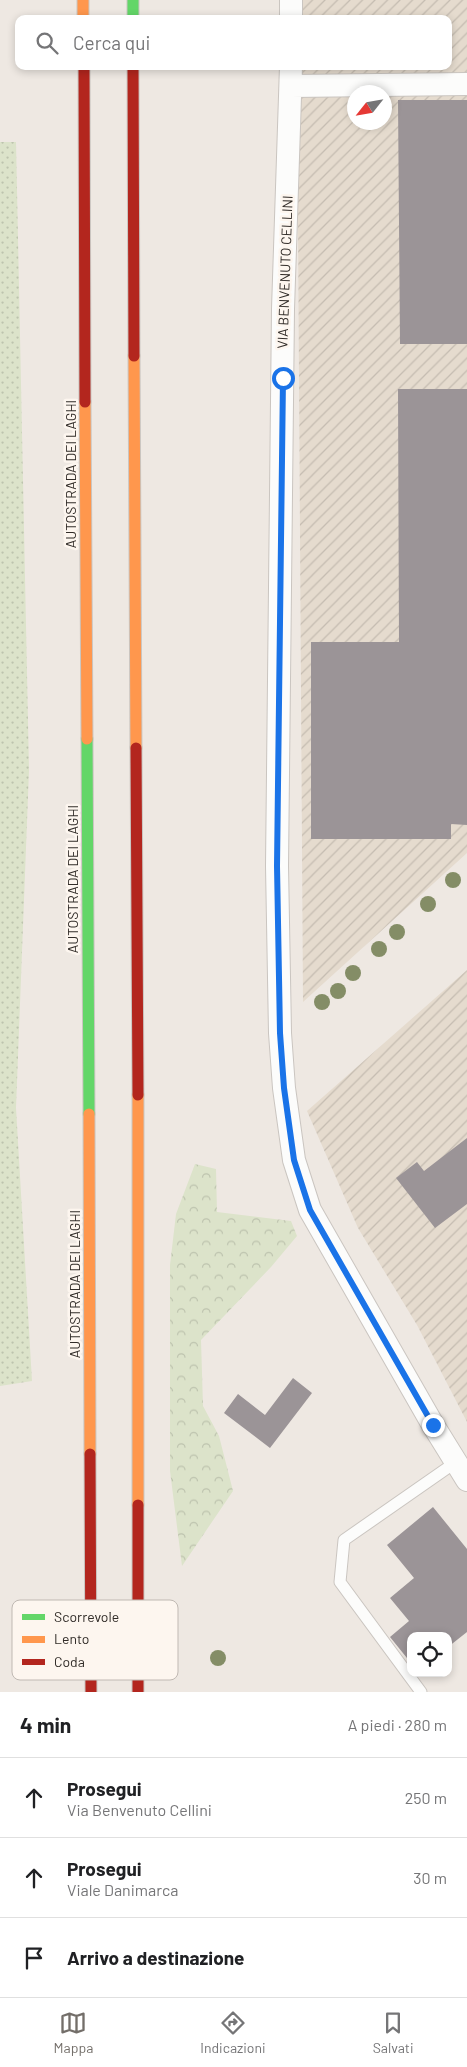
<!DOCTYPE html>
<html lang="it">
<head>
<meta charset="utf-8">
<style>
  body { margin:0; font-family:Barlow,sans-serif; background:#f2f2f2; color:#202124 }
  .controls { position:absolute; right:15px; bottom:15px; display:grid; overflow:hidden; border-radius:10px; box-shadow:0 2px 8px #0003 }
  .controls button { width:45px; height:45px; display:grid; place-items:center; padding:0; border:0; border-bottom:1px solid #e0e0e0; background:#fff; color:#202124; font:25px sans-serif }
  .compass { position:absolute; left:347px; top:85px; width:45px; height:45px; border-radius:50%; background:#fff; box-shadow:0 2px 8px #0003; rotate:239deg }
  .stop { position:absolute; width:15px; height:15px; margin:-11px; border:4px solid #1a73e8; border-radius:50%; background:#fff }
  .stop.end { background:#1a73e8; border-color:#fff; box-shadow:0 1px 5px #0008 }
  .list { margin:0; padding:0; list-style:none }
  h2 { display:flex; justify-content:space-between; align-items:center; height:65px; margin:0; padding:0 20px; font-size:21px }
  h2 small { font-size:16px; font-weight:400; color:#757577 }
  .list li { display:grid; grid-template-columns:32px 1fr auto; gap:15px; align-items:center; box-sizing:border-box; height:80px; padding:0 20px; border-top:1px solid #e0e0e0 }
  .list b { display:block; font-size:19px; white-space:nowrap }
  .list p { margin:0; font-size:16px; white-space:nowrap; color:#757577 }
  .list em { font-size:16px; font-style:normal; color:#757577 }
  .icon { flex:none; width:28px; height:28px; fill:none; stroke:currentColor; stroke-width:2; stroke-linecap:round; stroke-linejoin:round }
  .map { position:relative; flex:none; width:467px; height:1692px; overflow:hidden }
  .search { position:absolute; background:#fff; box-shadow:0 2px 8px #0003; left:15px; right:15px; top:15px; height:55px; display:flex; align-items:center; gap:12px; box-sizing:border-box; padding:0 18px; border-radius:10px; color:#757577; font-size:19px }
  .sheet { height:305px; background:#fff }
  nav { display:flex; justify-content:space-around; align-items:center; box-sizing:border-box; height:70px; border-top:1px solid #e0e0e0; background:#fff; font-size:14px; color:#757577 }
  nav a { display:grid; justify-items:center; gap:2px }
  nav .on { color:#736e69 }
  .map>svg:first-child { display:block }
</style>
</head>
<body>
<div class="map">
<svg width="467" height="1692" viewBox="0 0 467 1692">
  <defs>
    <pattern id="industrial-furrows" width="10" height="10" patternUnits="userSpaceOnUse" patternTransform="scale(1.25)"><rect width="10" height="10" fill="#e5dbce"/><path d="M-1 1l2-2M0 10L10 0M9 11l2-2" fill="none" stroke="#c5bcb1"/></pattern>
    <pattern id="grass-dots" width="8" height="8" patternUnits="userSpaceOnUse" patternTransform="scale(1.25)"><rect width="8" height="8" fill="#dce3ca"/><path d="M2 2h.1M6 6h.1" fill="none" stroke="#bdc3ae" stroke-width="1.8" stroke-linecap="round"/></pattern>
    <pattern id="forest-crowns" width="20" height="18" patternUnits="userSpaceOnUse" patternTransform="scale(1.25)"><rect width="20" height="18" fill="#dce3ca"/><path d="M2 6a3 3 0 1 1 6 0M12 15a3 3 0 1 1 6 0" fill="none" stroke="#bdc3ae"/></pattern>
  </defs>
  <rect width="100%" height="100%" fill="#eee8e2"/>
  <path fill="url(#industrial-furrows)" fill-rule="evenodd" d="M297 0H467V853L303 1002 297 66H448V19H297ZM354 92H384V122H354Z
    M467 970V1422L417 1325 358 1228 307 1111Z"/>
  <path fill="url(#grass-dots)" d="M0 142H16L29 770 16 1108 32 1381 0 1386Z"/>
  <path fill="url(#forest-crowns)" d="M195 1164 216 1169 217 1212 291 1221 297 1236 271 1267 201 1340 203 1406 219 1436 233 1491 182 1566 170 1471V1265L176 1214Z"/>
  <path fill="#9b9497" d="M398 100H467V344H400Z
    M398 389H467V825L451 824V839H311V642H399Z
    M467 1138V1204L435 1228 396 1178 417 1162 424 1171Z
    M293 1378 312 1393 270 1448 224 1413 238 1394 265 1415Z
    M433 1507 467 1549V1632L448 1647V1636H411V1663L390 1637 409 1621 390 1598 414 1578 387 1545Z"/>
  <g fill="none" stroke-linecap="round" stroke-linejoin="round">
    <defs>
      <path id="lane" d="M421 1692 340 1582 344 1540 456 1462"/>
      <path id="street" d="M291 19V0
        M291 66 283 309 277 866 280 1033 284 1088 294 1160 310 1210 433 1425 467 1480
        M291 86 467 84"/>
      <path id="fast" d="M133 0V19
        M87 739 89 1114"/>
      <path id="slow" d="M83 0V19
        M134 356 136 748
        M85 402 87 739
        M138 1095V1505
        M89 1114 90 1454"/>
      <path id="jam" d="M84 66 85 402
        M133 66 134 356
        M136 748 138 1095
        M90 1454 91 1692
        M138 1505V1692"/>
    </defs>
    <use href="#lane" stroke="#cac5c0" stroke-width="13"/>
    <use href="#street" stroke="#cac5c0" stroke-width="24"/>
    <use href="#fast" stroke="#cac5c0" stroke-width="13"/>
    <use href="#slow" stroke="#cac5c0" stroke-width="13"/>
    <use href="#jam" stroke="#cac5c0" stroke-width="13"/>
    <use href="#lane" stroke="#fcfcfb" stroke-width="11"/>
    <use href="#street" stroke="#fcfcfb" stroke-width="22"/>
    <use href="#fast" stroke="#63d668" stroke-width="11"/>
    <use href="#slow" stroke="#ff974d" stroke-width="11"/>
    <use href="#jam" stroke="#b3261e" stroke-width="11"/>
  </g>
  <g fill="#848d66">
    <circle cx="453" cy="880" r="8"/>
    <circle cx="428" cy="904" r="8"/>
    <circle cx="397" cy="932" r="8"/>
    <circle cx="379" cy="949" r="8"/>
    <circle cx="353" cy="973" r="8"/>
    <circle cx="338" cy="991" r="8"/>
    <circle cx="322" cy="1002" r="8"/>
    <circle cx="218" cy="1658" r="8"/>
  </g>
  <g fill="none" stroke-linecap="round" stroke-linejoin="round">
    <path stroke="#1a73e8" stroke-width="6" d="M283 378 277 866 280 1033 284 1088 294 1160 310 1210 433 1425"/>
  </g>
  <g text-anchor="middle" stroke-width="5" stroke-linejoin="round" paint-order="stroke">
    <g font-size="14" fill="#312c28" stroke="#fdf6ef">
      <text transform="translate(285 272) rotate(-88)" y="5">VIA BENVENUTO CELLINI</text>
      <text transform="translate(71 474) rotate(-90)" y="5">AUTOSTRADA DEI LAGHI</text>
      <text transform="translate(73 879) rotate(-90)" y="5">AUTOSTRADA DEI LAGHI</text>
      <text transform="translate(75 1284) rotate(-90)" y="5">AUTOSTRADA DEI LAGHI</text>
    </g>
  </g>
  <rect x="12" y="1600" width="166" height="80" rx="8" fill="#fdf6ef" stroke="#c0b9b3" stroke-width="1"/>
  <rect x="22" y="1614" width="23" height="6" fill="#63d668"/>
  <rect x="22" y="1636" width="23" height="7" fill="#ff974d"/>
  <rect x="22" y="1659" width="23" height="6" fill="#b3261e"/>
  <g font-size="14" fill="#312c28">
    <text x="54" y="1622">Scorrevole</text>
    <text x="54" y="1644">Lento</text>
    <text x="54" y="1667">Coda</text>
  </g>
</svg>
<div class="controls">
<button><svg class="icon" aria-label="locate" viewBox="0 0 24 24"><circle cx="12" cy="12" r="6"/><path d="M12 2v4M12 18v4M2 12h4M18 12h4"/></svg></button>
</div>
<svg class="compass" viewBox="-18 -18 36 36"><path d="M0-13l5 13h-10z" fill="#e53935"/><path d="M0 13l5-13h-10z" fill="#757577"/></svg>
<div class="stop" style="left:283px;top:378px"></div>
<div class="stop end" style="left:433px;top:1425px"></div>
<div class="search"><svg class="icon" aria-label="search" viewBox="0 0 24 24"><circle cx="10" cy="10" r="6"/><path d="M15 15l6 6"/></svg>Cerca qui</div>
</div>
<section class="sheet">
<h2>4 min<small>A piedi · 280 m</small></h2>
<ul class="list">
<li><svg class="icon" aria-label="ahead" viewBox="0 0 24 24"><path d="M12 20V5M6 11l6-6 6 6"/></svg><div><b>Prosegui</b><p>Via Benvenuto Cellini</p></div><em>250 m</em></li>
<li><svg class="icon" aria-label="ahead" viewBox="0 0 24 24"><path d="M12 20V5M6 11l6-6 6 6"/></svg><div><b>Prosegui</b><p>Viale Danimarca</p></div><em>30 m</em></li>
<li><svg class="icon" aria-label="arrive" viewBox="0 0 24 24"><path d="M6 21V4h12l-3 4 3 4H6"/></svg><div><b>Arrivo a destinazione</b></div></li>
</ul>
</section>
<nav>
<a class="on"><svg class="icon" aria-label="map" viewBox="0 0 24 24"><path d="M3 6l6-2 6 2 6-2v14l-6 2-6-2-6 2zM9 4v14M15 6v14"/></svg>Mappa</a>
<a><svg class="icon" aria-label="directions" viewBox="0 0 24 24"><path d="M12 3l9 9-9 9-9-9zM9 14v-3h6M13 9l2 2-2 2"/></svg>Indicazioni</a>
<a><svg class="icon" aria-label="saved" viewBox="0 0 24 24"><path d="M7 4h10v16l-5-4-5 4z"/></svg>Salvati</a>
</nav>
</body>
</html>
